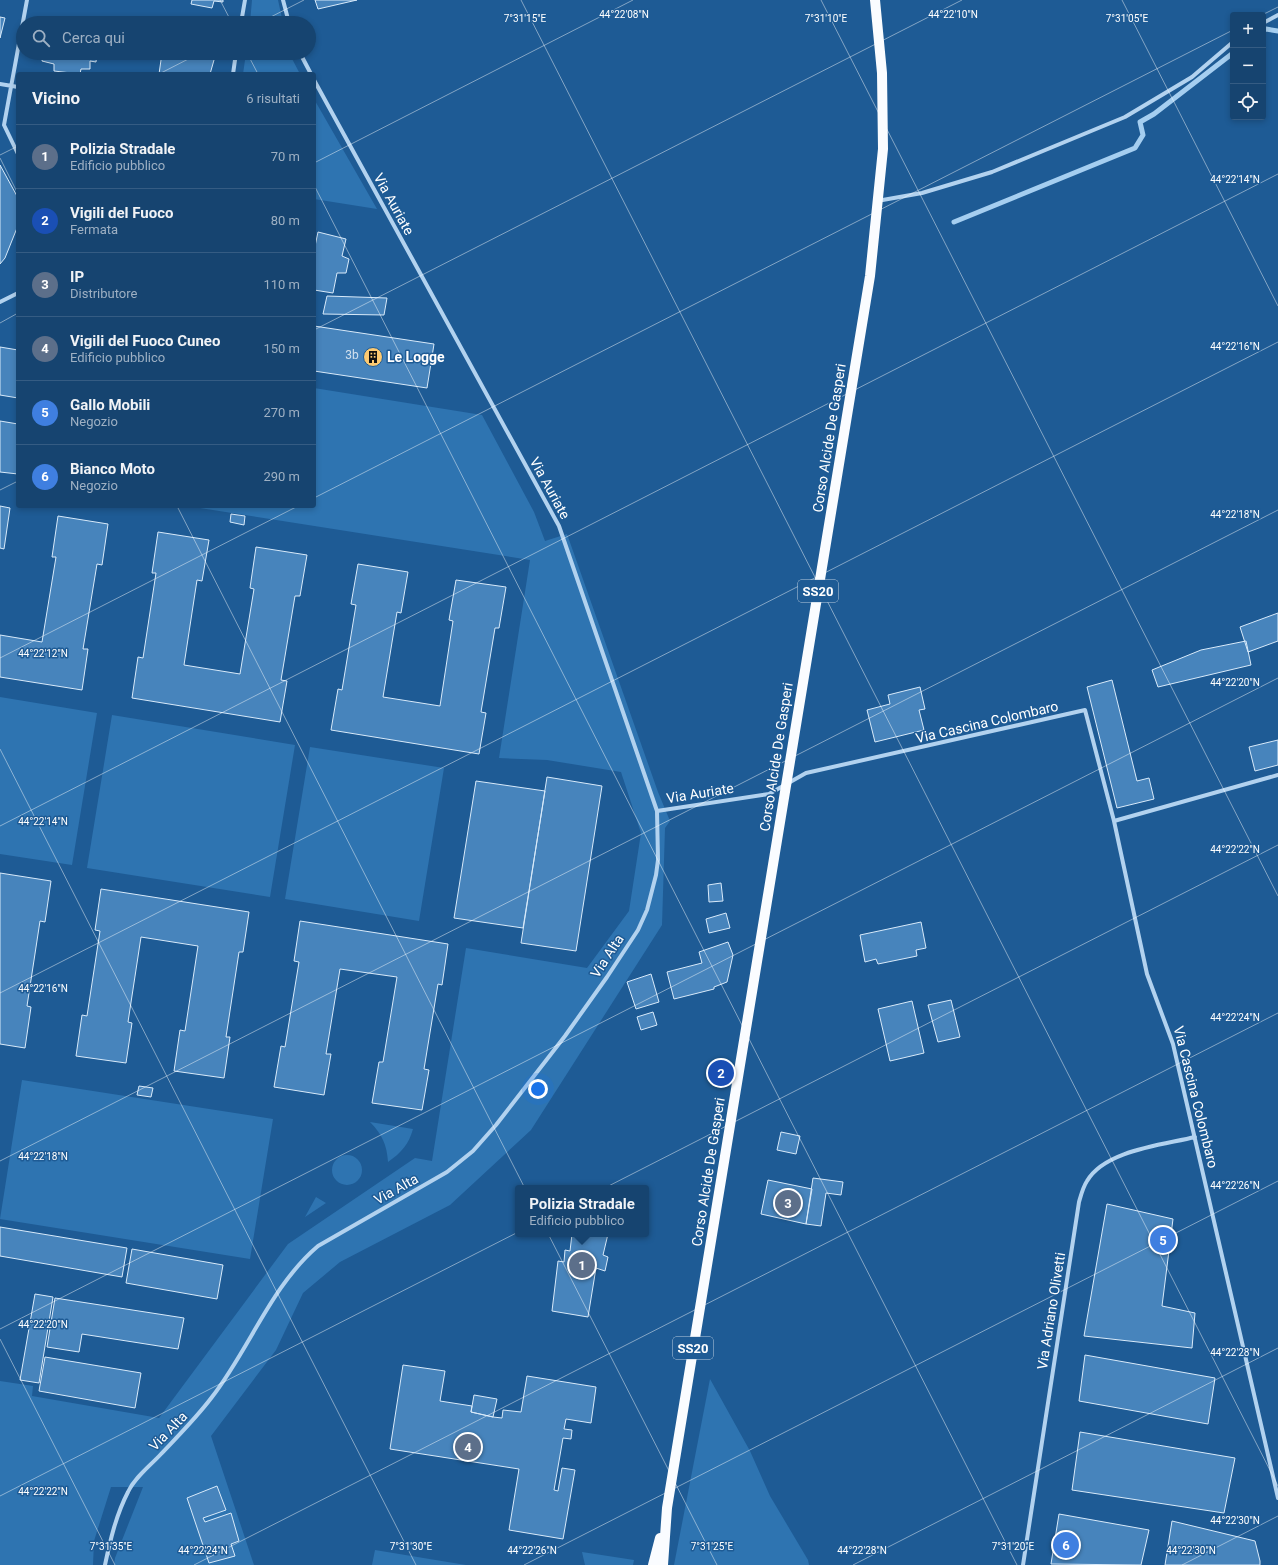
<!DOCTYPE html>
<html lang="it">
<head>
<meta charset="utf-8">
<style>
  body { margin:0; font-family:Roboto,sans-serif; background:#1f4b75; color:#f1f3f6 }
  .controls { position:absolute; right:12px; top:12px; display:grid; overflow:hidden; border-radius:4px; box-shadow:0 2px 6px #0003 }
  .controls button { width:36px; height:36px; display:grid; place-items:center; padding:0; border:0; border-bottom:1px solid #355c83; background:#164470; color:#f1f3f6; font:20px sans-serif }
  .you { position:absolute; left:538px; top:1089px; width:14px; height:14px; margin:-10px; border:3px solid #fff; border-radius:50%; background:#1a73e8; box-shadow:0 0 0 6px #1a73e833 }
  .badge { display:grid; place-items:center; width:26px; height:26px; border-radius:50%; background:#d6ab8b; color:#fff; font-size:13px; font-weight:700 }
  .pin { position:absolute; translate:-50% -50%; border:2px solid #fff; box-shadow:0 1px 4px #0006 }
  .popup { position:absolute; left:515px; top:1185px; width:134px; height:52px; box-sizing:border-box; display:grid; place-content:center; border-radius:4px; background:#164470; filter:drop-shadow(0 1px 3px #0005); font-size:13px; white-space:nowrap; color:#9eb0c3 }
  .popup b { font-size:15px; color:#f1f3f6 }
  .popup::after { content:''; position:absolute; left:50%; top:100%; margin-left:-8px; border:8px solid transparent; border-top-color:#164470 }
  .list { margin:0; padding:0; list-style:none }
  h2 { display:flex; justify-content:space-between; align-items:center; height:52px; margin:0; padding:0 16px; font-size:17px }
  h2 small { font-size:13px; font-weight:400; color:#9eb0c3 }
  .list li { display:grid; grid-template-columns:26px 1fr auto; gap:12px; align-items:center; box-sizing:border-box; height:64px; padding:0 16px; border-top:1px solid #355c83 }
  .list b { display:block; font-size:15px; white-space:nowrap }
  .list p { margin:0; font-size:13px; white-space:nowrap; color:#9eb0c3 }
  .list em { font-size:13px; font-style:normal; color:#9eb0c3 }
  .icon { flex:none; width:22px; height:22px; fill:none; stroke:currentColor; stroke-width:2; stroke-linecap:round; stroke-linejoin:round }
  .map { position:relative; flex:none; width:1278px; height:1565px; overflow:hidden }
  .search { position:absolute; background:#164470; box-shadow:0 2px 6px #0003; left:16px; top:16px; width:300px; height:44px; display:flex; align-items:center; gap:10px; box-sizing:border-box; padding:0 14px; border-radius:22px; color:#9eb0c3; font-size:15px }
  .panel { position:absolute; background:#164470; box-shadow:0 2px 6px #0003; left:16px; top:72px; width:300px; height:436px; border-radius:4px }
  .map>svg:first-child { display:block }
</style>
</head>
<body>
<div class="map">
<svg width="1278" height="1565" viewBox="0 0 1278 1565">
  <rect width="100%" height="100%" fill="#1e5b95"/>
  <path fill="#2e74b1" d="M252 0H278L283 23H250Z
    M246 53H289L300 74H243Z
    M314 99 377 209 314 199Z
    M314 388 482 415 534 512 545 541 567 534 658 792 670 821 665 828 662 925 531 1130 450 1205 340 1262 303 1293 276 1350 211 1436 254 1565H114L115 1558 143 1487H111L94 1541 93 1565H0V1381L33 1386 32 1396 159 1418 288 1244 415 1158 432 1161 466 948 587 968 629 911 641 833 621 772 547 760 499 758 530 560 200 508V506H314Z
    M0 697 97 713 72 865 0 854Z
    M112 715 295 745 270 897 87 868Z
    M310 747 444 768 419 921 285 899Z
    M22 1080 273 1119 250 1259 0 1219Z
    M370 1122 413 1129C409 1144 401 1153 388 1162 387 1145 382 1134 370 1122Z
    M332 1170a15 15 0 1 1 30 0a15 15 0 1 1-30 0Z
    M316 1197 326 1203 305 1217Z
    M710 1379 750 1451 770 1496 808 1560 809 1565H674Z
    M375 1550 466 1565H372Z
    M582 1552 634 1560 633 1565H585Z"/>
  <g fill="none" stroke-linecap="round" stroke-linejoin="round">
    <path stroke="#a5cef0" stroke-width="5" d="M1263 31 1266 29 1278 31
      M954 222 1135 148 1143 135 1140 122 1154 114 1233 53"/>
  </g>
  <path fill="#4784bc" stroke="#d8eafa" d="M192 0H223V2L214 1 212 8 191 4Z
    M315 0H357L318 9Z
    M0 17 5 18 0 38Z
    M43 53H97L96 62 90 61V69H81L80 74 54 71V64L42 61Z
    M168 53 192 54 193 53H216L210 74H159L161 60Z
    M0 165 17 196V228L5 258 0 264Z
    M318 232 346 239 342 256 349 259 346 273H337L333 293 314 290V251Z
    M327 296 387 298 384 315 323 314Z
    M314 326 434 344 427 388 314 371Z
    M0 347 18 350V398L0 395Z
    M0 421 18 424V474L0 472Z
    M0 506 10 508 4 549 0 548Z
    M231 514 245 516 244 525 230 522Z
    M58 516 108 524 102 565 97 564 83 649H88L82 690 0 677V635L42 642 56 557H52Z
    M158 532 209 540 202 581 197 580 184 665 240 674 254 589 250 588 256 547 307 555 300 596H295L281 680 287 681 280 722 132 698 138 657 143 658 156 573H152Z
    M358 564 408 572 401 613 397 612 383 697 440 706 453 621 449 620 456 580 506 587 499 628H495L481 712 486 713 479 754 331 730 338 689 342 690 356 605 351 604Z
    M1278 613V641L1248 652 1240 627Z
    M1246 641 1251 665 1158 687 1152 670 1201 650Z
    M1112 680 1137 781 1149 778 1154 799 1117 808 1087 687Z
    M920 687 925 709 919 710 924 730 875 742 867 710 890 704 888 695Z
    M1278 740V765L1255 771 1249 747Z
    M547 777 602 786 576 951 521 943Z
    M476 781 545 791 523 928 454 918Z
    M0 873 51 881 45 922 40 921 27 1006 31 1007 25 1048 0 1044Z
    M721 883 723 901 709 902 708 885Z
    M101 889 249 912 243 952H239L226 1037H230L224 1078 174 1071 180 1030 185 1031 198 946 141 937 128 1022 132 1023 126 1063 76 1056 82 1015 87 1016 100 931 95 930Z
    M726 913 730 928 709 933 706 919Z
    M300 921 448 944 442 985 438 984 424 1069 429 1070 422 1110 372 1103 379 1062H383L397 977 340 969 326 1054H331L324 1095 274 1087 281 1046 285 1047 299 962 294 961Z
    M921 922 926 948 916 950 917 956 878 964 876 959 865 962 860 935Z
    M728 942 733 955 727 982 714 987V989L674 999 667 972 702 963 699 952Z
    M651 974 659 1002 636 1009 627 982Z
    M951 1000 960 1037 938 1042 928 1005Z
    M912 1001 924 1053 890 1061 878 1009Z
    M653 1012 657 1025 641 1030 637 1017Z
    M139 1086 153 1088 151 1097 137 1095Z
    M781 1132 800 1136 796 1154 777 1150Z
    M813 1178 843 1182 841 1195 826 1193 821 1226 806 1224Z
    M768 1180 812 1189 806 1224 761 1214Z
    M1107 1204 1173 1219 1162 1306 1195 1313 1192 1348 1084 1336Z
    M0 1227 127 1248 122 1277 0 1256Z
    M572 1234H608L603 1255 608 1257 605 1271 596 1268 588 1317 552 1311 558 1261 564 1262 565 1250 570 1251Z
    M132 1249 223 1265 217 1299 126 1283Z
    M35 1294 53 1297 39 1383 20 1380Z
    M55 1298 184 1318 178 1349 82 1334 79 1352 47 1347Z
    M1085 1355 1215 1378 1208 1424 1079 1401Z
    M45 1357 141 1373 135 1408 39 1391Z
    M403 1365 445 1371 440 1401 472 1406 471 1412 493 1417 502 1418 503 1410 521 1412 527 1376 596 1387 591 1423 566 1419 564 1429 572 1430 571 1439 563 1438 554 1490 558 1491 562 1468 575 1470 563 1539 509 1530 519 1469 390 1449Z
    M474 1395 497 1399 493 1417 471 1412Z
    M1080 1432 1235 1458 1224 1513 1072 1490Z
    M217 1486 226 1510 203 1518 205 1522 231 1513 239 1541 231 1544 235 1556 209 1563 187 1498Z
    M1059 1514 1149 1530 1141 1565 1051 1564Z
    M1172 1521 1255 1541 1260 1561V1565H1165Z"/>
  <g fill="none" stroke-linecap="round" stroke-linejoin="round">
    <path stroke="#b2d2ef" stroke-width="4" d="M283 0 289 23
      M241 23 245 0
      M1263 23 1278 15
      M300 53 311 74
      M233 74 236 53
      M0 84 18 87
      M18 154 4 125 27 0
      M877 201 922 193 992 172 1125 117 1192 77 1233 42
      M0 302 18 293
      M657 811 769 794 806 773 1085 710 1114 821 1147 974 1173 1044 1278 1498
      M1114 821 1278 775
      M105 1565C110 1541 116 1515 128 1492 135 1477 150 1466 161 1454 179 1435 197 1417 212 1397 250 1348 271 1286 318 1246L447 1172 473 1151 496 1125 565 1036 607 977 638 930 647 910 656 875 658 860 657 811 559 526 314 80
      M1023 1565 1079 1202C1081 1195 1083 1187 1087 1181 1105 1150 1163 1145 1195 1137"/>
    <path stroke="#fafcff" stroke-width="10" d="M653 1565 660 1538
      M663 1565 667 1508 870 276 883 149 882 73 875 0"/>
  </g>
  <path fill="none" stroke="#fff" stroke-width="1" stroke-opacity="0.45" d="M220 0 232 23M521 0 1278 1486M821 0 1278 896M1122 0 1278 306M1262 15 1278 7M259 23 304 0M247 53 258 74M159 74 200 53M0 155 18 146M0 158 18 194M314 163 633 0M314 185 1017 1565M0 323 18 313M314 330 962 0M0 490 18 481M314 498 1233 30M177 506 717 1565M0 658 298 506M0 749 416 1565M0 826 1278 174M0 993 1278 342M0 1161 1278 510M0 1329 1278 678M0 1339 115 1565M0 1496 1278 845M194 1565 1278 1013M524 1565 1278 1181M853 1565 1278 1348M1182 1565 1278 1516"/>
  <defs>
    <symbol id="building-disc" viewBox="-11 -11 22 22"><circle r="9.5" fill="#fdca71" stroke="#1e5b95"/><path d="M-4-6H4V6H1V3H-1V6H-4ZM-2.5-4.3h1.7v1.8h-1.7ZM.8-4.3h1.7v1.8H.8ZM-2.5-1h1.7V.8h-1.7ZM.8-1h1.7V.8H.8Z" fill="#111"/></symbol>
  </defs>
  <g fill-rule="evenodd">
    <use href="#building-disc" x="362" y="346" width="22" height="22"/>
  </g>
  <g text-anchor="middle" stroke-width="3" stroke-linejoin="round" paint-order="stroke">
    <g font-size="12" fill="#d1e0ee">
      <text x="352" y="359">3b</text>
    </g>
    <g fill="#1e5b95" stroke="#bccedf" stroke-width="1">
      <rect x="798" y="580" width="40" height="22" rx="3"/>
      <rect x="673" y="1337" width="40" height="22" rx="3"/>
    </g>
    <g font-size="13" font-weight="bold" fill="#fff">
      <text x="818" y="596">SS20</text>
      <text x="693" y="1353">SS20</text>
    </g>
    <g font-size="14" fill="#fff" stroke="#1e5b95">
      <text transform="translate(394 204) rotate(61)" y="5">Via Auriate</text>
      <text transform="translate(829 438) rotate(-81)" y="5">Corso Alcide De Gasperi</text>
      <text transform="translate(550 488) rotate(61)" y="5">Via Auriate</text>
      <text transform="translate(987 722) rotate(-13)" y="5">Via Cascina Colombaro</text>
      <text transform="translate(776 757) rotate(-81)" y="5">Corso Alcide De Gasperi</text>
      <text transform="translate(700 793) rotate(-9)" y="5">Via Auriate</text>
      <text transform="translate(607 956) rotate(-57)" y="5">Via Alta</text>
      <text transform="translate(1196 1097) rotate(76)" y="5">Via Cascina Colombaro</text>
      <text transform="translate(708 1172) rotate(-81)" y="5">Corso Alcide De Gasperi</text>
      <text transform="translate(396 1189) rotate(-29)" y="5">Via Alta</text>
      <text transform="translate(1051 1311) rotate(-81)" y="5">Via Adriano Olivetti</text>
      <text transform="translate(168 1431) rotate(-46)" y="5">Via Alta</text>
    </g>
    <g font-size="14" font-weight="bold" fill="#fff" stroke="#1e5b95" text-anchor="start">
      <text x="387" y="362">Le Logge</text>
    </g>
  </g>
  <g font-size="10" text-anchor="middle" fill="#fff" stroke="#1e5b95" stroke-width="3" stroke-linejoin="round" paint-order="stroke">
    <text x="953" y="18">44°22'10"N</text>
    <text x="624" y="18">44°22'08"N</text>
    <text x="525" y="22">7°31'15"E</text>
    <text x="826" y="22">7°31'10"E</text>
    <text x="1127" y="22">7°31'05"E</text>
    <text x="1235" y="183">44°22'14"N</text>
    <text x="1235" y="350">44°22'16"N</text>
    <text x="1235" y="518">44°22'18"N</text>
    <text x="43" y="657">44°22'12"N</text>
    <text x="1235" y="686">44°22'20"N</text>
    <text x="43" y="825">44°22'14"N</text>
    <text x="1235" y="853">44°22'22"N</text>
    <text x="43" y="992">44°22'16"N</text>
    <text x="1235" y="1021">44°22'24"N</text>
    <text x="43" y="1160">44°22'18"N</text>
    <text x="1235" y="1189">44°22'26"N</text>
    <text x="43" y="1328">44°22'20"N</text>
    <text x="1235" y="1356">44°22'28"N</text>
    <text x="43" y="1495">44°22'22"N</text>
    <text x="1235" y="1524">44°22'30"N</text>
    <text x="111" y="1550">7°31'35"E</text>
    <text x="411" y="1550">7°31'30"E</text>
    <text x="712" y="1550">7°31'25"E</text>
    <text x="1013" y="1550">7°31'20"E</text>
    <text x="203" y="1554">44°22'24"N</text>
    <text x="532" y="1554">44°22'26"N</text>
    <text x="862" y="1554">44°22'28"N</text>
    <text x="1191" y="1554">44°22'30"N</text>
  </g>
</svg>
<div class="controls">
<button>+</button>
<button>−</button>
<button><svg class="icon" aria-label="locate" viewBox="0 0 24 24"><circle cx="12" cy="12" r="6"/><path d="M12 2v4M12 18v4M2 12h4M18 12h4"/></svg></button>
</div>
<div class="you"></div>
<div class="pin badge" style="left:582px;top:1265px;background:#5c6f8a">1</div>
<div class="popup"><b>Polizia Stradale</b>Edificio pubblico</div>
<div class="pin badge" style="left:721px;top:1073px;background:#1a4fb4">2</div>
<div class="pin badge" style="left:788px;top:1203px;background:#5c6f8a">3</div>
<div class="pin badge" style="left:468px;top:1447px;background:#5c6f8a">4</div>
<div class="pin badge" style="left:1163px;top:1240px;background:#3f7fe0">5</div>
<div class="pin badge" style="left:1066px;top:1545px;background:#3f7fe0">6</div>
<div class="search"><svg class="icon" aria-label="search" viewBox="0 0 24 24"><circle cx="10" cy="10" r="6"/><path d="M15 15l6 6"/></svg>Cerca qui</div>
<section class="panel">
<h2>Vicino<small>6 risultati</small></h2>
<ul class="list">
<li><span class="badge" style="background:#5c6f8a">1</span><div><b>Polizia Stradale</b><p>Edificio pubblico</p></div><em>70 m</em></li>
<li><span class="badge" style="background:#1a4fb4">2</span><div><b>Vigili del Fuoco</b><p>Fermata</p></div><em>80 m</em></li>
<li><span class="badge" style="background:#5c6f8a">3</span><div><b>IP</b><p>Distributore</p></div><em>110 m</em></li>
<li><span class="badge" style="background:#5c6f8a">4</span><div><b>Vigili del Fuoco Cuneo</b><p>Edificio pubblico</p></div><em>150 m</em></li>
<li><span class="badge" style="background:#3f7fe0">5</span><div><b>Gallo Mobili</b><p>Negozio</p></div><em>270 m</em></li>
<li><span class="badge" style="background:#3f7fe0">6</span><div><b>Bianco Moto</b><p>Negozio</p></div><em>290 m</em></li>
</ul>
</section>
</div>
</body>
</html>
